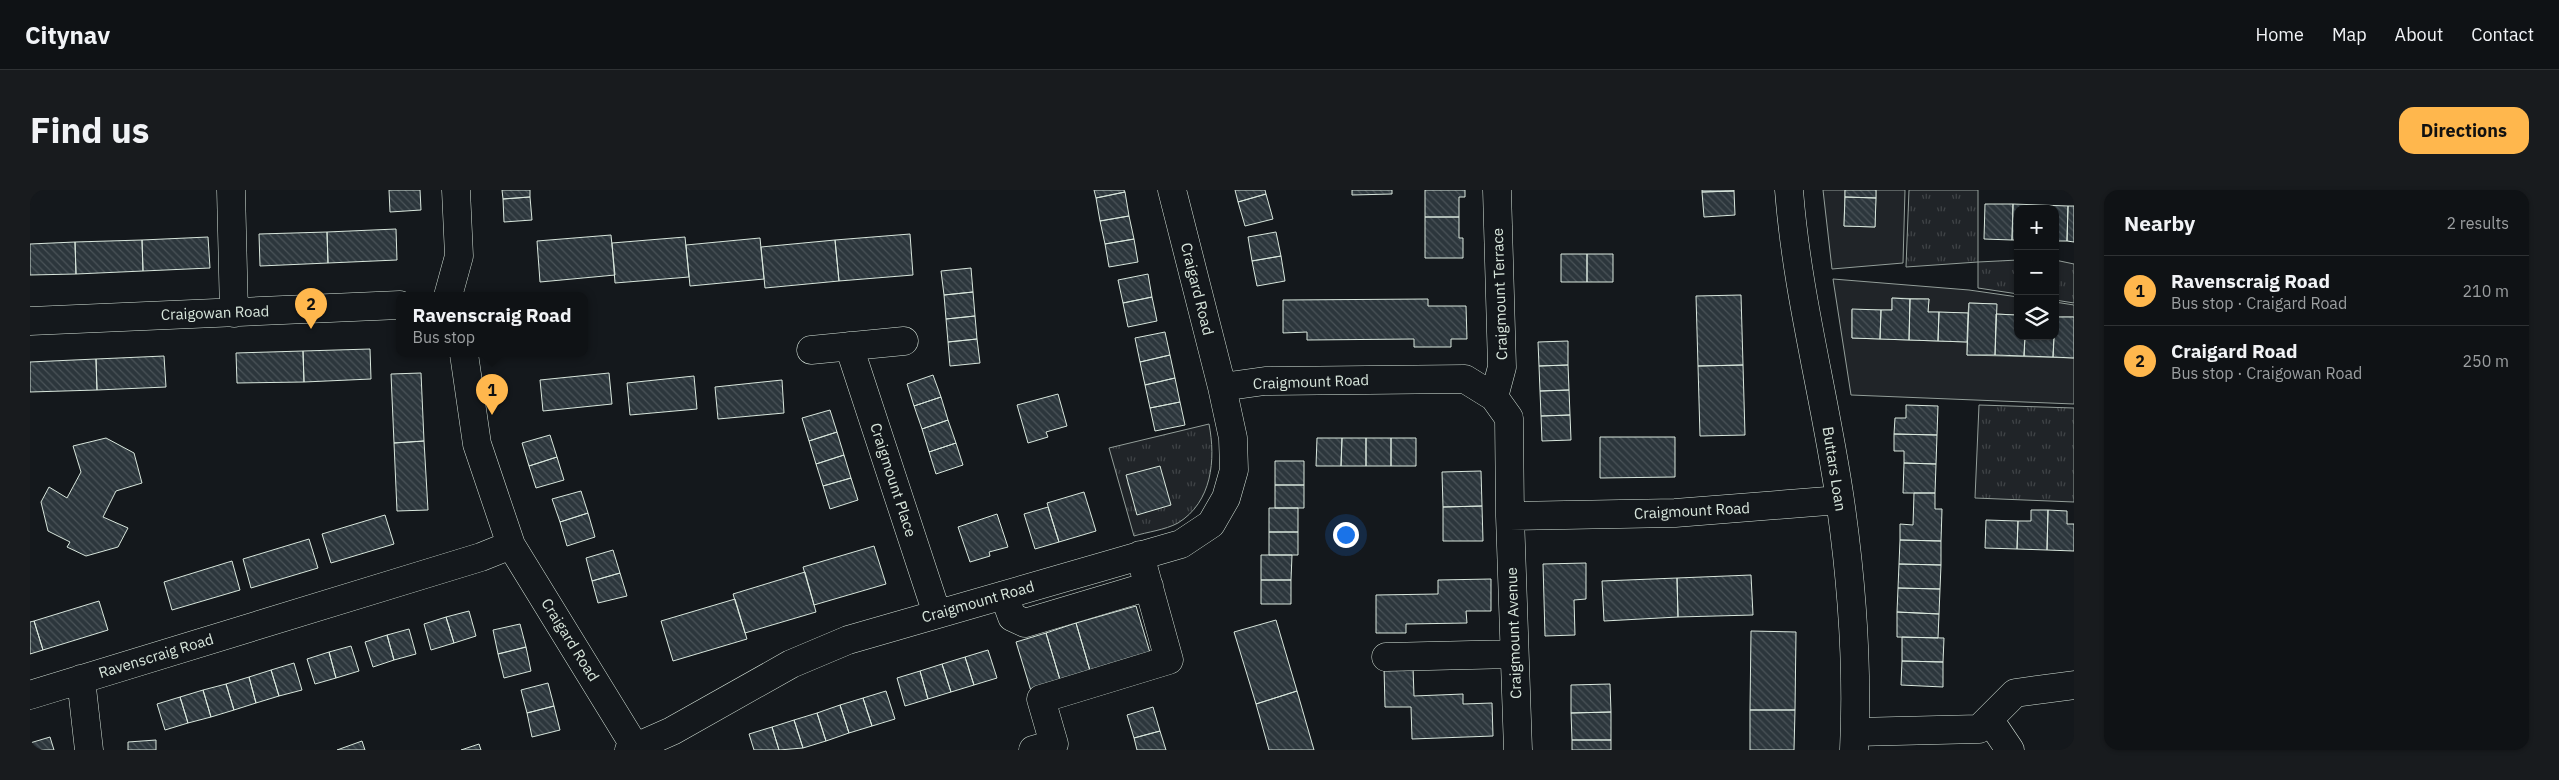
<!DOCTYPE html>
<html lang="en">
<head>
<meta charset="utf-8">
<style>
  body { margin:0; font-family:"IBM Plex Sans",sans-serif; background:#181b1e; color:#f1f3f6 }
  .controls { position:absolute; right:15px; top:15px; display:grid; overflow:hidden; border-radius:10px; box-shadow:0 1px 4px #0004 }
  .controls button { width:45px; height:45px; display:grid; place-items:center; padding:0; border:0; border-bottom:1px solid #2f3234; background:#0f1215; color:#f1f3f6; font:25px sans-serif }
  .you { position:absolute; left:1315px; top:344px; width:18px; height:18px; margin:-12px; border:4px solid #fff; border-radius:50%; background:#1a73e8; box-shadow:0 0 0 8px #1a73e833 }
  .badge { display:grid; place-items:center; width:32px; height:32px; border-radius:50%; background:#ffb74d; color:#111; font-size:16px; font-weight:700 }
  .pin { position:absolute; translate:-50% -41px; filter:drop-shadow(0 1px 2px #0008) }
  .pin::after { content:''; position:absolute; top:26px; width:18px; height:15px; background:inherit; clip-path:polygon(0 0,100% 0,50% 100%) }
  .popup { position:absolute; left:366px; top:102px; width:192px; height:65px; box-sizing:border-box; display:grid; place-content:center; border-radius:10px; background:#0f1215; filter:drop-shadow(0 1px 4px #0005); font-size:16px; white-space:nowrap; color:#9b9ea0 }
  .popup b { font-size:19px; color:#f1f3f6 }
  .popup::after { content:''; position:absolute; left:50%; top:100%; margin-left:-10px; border:10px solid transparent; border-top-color:#0f1215 }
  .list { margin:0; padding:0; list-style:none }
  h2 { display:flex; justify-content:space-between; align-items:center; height:65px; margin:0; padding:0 20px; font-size:21px }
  h2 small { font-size:16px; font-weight:400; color:#9b9ea0 }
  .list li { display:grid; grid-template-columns:32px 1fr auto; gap:15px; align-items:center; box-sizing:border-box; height:70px; padding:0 20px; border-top:1px solid #2f3234 }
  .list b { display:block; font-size:19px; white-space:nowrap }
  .list p { margin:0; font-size:16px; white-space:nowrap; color:#9b9ea0 }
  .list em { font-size:16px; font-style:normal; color:#9b9ea0 }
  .icon { flex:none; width:28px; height:28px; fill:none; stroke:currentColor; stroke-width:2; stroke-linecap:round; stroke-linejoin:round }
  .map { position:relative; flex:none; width:2044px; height:560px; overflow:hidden; border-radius:15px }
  header { display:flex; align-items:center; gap:30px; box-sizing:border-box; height:70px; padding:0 25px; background:#0f1215; border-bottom:1px solid #2f3234 }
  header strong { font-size:24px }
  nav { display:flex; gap:28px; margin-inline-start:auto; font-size:18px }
  .intro { display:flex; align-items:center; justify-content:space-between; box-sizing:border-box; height:120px; padding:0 30px }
  h1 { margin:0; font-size:35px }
  .button { padding:12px 22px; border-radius:15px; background:#ffb74d; color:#111; font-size:18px; font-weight:700 }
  main { display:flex; gap:30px; padding:0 30px }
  aside { flex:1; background:#0f1215; border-radius:15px; box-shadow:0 1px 4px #0004 }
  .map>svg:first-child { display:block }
</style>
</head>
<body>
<header>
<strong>Citynav</strong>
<nav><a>Home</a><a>Map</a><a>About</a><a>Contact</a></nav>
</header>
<div class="intro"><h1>Find us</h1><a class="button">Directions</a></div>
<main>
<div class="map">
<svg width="2044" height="560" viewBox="0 0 2044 560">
  <defs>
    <pattern id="grass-tufts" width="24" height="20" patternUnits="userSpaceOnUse" patternTransform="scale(1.25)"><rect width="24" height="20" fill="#202428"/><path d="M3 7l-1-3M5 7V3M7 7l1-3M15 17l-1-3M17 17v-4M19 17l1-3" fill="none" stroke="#404447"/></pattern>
    <pattern id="building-back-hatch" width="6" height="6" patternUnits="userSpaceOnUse" patternTransform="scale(1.25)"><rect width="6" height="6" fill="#2c363c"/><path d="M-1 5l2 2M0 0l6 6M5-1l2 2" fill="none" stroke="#4a5358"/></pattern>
  </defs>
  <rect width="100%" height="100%" fill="#14181c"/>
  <path fill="url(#grass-tufts)" stroke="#939e99" d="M1879 0H1948V72L1988 70V104L1948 98V72L1876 77Z
    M2025 70 2044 74V113L2025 110Z
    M1949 215 2044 218V312L1945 308Z
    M1179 234C1186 270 1182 312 1148 333 1135 340 1117 342 1104 346L1079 258Z"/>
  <path fill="#202428" stroke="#939e99" d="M1793 0H1815L1814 36 1845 37 1846 0H1875L1873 73 1802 79Z
    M1803 89 1939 100 1988 107V139H1985V125L1966 124V114L1939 113 1938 123 1898 122 1899 109 1862 108V120H1822V148L1937 152V165L2044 168V214L1821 205Z
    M2025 112 2044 115V140L2043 127H2025Z"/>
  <path fill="url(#building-back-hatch)" stroke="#d8e6dc" d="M359 0H390L391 20 360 22Z
    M472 0H500V7L473 9Z
    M1064 0H1094L1095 2 1066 8Z
    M1205 0H1235L1236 4 1208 12Z
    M1322 0H1362V4L1322 5Z
    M1395 0H1435V7H1429V27H1395Z
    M1672 0H1704V1L1672 2Z
    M1815 0H1846V8L1815 7Z
    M1704 1 1705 25 1674 27 1672 2Z
    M1095 2 1099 26 1070 31 1066 8Z
    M1236 4 1243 29 1215 36 1208 12Z
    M500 7 502 30 474 32 473 9Z
    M1815 7 1846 8 1845 37 1814 36Z
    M1955 14H1983L1982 50 1954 49Z
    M1983 14 2010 15V19H1988V50H1982Z
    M2010 15 2038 16 2037 51H2025V19H2010Z
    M2038 16H2044V52L2037 51Z
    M1099 26 1104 49 1075 54 1070 31Z
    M1395 27H1429V48H1433V68H1395Z
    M366 39 367 70 298 73 297 42Z
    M297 42 298 73 230 76 229 44Z
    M1246 42 1251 66 1222 71 1218 47Z
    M880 44 883 85 809 91 805 50Z
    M581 45 585 85 510 92 507 51Z
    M178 47 180 78 113 81 112 50Z
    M655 47 659 87 585 93 582 53Z
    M730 48 734 89 660 96 656 55Z
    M1104 49 1108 72 1079 77 1075 54Z
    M112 50 113 81 46 84 45 52Z
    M805 50 809 91 735 98 731 57Z
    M45 52 46 84 0 85V54Z
    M1531 64H1557V92H1531Z
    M1557 64H1583V92H1557Z
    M1251 66 1255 91 1227 96 1222 71Z
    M941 78 943 102 914 105 911 81Z
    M1118 84 1122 107 1093 113 1088 90Z
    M943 102 945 126 916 129 914 105Z
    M1711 105 1713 175 1668 176 1666 106Z
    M1122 107 1127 131 1098 137 1093 113Z
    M1862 108 1880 109 1879 150 1850 149 1851 120H1862Z
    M1398 109V116H1436L1437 149H1421V157H1384V149L1277 150V142L1253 143V110Z
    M1880 109H1899L1898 122H1909L1908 151 1879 150Z
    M1939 113 1967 114 1965 165H1937Z
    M1822 119 1851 120 1850 149 1822 148Z
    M1909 122 1938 123 1937 152 1908 151Z
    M1966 124 1986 125 1985 139H1988V146H1995L1994 166 1965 165Z
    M945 126 947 149 918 152 916 129Z
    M2025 127H2044V168L2023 167Z
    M1135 142 1140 165 1110 172 1105 148Z
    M1995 146H2024L2023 167 1994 166Z
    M947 149 950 173 920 176 918 152Z
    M1538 151V175L1509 176 1508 152Z
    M340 159 341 189 274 192 273 161Z
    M273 161 274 192 207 193 206 163Z
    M1140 165 1145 188 1115 195 1110 172Z
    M134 166 136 197 67 200 66 169Z
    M66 169 67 200 0 202V172Z
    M1538 175 1539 200 1510 201 1509 176Z
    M1713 175 1715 245 1670 246 1668 176Z
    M391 183 394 251 364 253 361 184Z
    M579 183 582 214 513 221 510 190Z
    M903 185 911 207 884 216 877 194Z
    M664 186 667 219 600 225 597 193Z
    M1145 188 1150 212 1120 218 1115 195Z
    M752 190 754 223 688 229 685 197Z
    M1539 200 1540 225 1511 226 1510 201Z
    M1028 204 1037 236 1016 242 1018 247 998 253 987 215Z
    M911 207 918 230 892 239 884 216Z
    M1150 212 1155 235 1125 241 1120 218Z
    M1876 215 1908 216 1907 245 1864 244 1865 228H1876Z
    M800 220 807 242 779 251 772 228Z
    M1540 225 1541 250 1512 251 1511 226Z
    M918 230 926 253 899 262 892 239Z
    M807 242 814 265 786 274 779 251Z
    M1864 244 1907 245 1906 274 1874 273V261H1864Z
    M520 245 527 267 499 276 492 253Z
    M1570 247H1645V287L1570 288Z
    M76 248 104 263 112 293 86 301 73 327 98 338 88 357 56 366 37 357 40 352 18 341 11 312 19 297 37 308 51 282 43 256Z
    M1287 248H1312L1311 276H1286Z
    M1312 248H1336V276H1311Z
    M1336 248H1361V276H1336Z
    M1361 248H1386V276H1361Z
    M394 251 398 320 367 321 364 253Z
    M926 253 933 275 906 284 899 262Z
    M814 265 821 288 793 296 786 274Z
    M527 267 534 290 506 298 499 276Z
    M1245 271H1274V295H1245Z
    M1874 273 1906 274 1905 303H1873Z
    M1130 276 1141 315 1107 325 1096 285Z
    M1451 281 1452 316 1413 317 1412 282Z
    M821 288 828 310 800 319 793 296Z
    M1245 295H1274V318H1245Z
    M551 301 558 323 530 332 522 309Z
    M1054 302 1066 341 1029 352 1017 313Z
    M1884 303H1905V319H1912L1911 351 1870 350V334L1883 335Z
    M1452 316 1453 351H1413V317Z
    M1018 317 1029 352 1005 359 994 324Z
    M1239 318H1268V342H1239Z
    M2001 320H2018L2017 360 1987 359 1988 331H2001Z
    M2018 320 2037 321V334H2044V361L2017 360Z
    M558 323 565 347 537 356 530 332Z
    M967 324 978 357 959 362 960 366 940 372 928 337Z
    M355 325 364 354 301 373 292 344Z
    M1956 330 1988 331 1987 359 1955 358Z
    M1239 342H1268V365H1239Z
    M279 349 288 378 221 398 213 369Z
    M1870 350 1911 351V375L1869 374Z
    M844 356 856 394 784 415 773 377Z
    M583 360 590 383 562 391 556 368Z
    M1231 365H1262L1261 390H1231Z
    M202 371 210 400 142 420 134 392Z
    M1556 373V409L1544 410 1545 445 1515 446 1513 374Z
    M1869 374 1911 375 1910 399 1868 398Z
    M775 382 786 422 715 443 703 404Z
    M590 383 597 406 568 413 562 391Z
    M1721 385 1723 425 1648 427 1647 388Z
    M1647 388 1648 427 1574 431 1572 391Z
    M1461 389V421H1436L1437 433 1376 434V443H1346V405L1408 404V390Z
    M1231 390H1261V414H1231Z
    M1868 398 1910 399 1909 424 1867 422Z
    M705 409 717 449 643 471 631 431Z
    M69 411 78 440 13 460 4 431Z
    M1106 416 1121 466 1061 484 1046 433Z
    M439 421 446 446 424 453 416 427Z
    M1867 422 1909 424 1908 448 1867 447Z
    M416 427 424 453 401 460 394 434Z
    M1246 430 1267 501 1226 514 1204 442Z
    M4 431 13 460 0 464V432Z
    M1046 433 1061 484 1031 493 1016 443Z
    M490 434 496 457 468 464 463 440Z
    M379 439 386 464 364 470 357 445Z
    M1721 441 1766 442 1765 520H1720Z
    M1016 443 1031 493 1001 501 986 452Z
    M357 445 364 470 343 477 335 452Z
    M1872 447 1914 448 1913 472 1872 471Z
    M321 456 329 481 306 488 299 462Z
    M496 457 501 481 474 488 468 464Z
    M958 460 967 488 944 495 935 467Z
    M299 462 306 488 285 494 277 469Z
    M935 467 944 495 921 502 912 474Z
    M1872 471 1913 472V497L1871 495Z
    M264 473 272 500 249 506 241 480Z
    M912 474 921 502 898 509 890 481Z
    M1354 477H1383L1384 506 1433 504V514L1462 513 1463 546 1382 549 1381 517H1355Z
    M241 480 249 506 226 513 219 487Z
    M890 481 898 509 875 516 867 488Z
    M219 487 226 513 204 520 196 494Z
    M518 493 524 516 497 523 491 500Z
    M196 494 204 520 181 527 173 500Z
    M1580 494 1581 522 1541 523V495Z
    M173 500 181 527 158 533 150 507Z
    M856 501 865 529 842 536 833 508Z
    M1267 501 1284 560H1239L1226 514Z
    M150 507 158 533 135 540 127 514Z
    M833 508 842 536 819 543 810 515Z
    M810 515 819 543 796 551 787 523Z
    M524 516 530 540 502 547 497 523Z
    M1123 517 1130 541 1104 548 1097 525Z
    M1720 520H1765L1764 560H1720Z
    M1581 522V550H1542L1541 523Z
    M787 523 796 551 773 558 764 530Z
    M764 530 773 558 749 560 742 537Z
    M742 537 749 560H724L719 544Z
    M1130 541 1136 560H1107L1104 548Z
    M20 547 24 560H0V553Z
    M126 550V560H98V552Z
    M1542 550H1581V560H1542Z
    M332 551 335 560H307Z
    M449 554 451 560H431Z"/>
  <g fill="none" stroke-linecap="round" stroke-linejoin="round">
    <defs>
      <path id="minor" d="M201 0 204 123
        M1142 0 1192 197
        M1759 0C1767 105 1795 206 1810 310 1822 393 1828 477 1824 560
        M418 106 429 66 426 0
        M0 131 370 115
        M819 156 907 424
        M781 160 874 151
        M434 164 447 254 481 355 607 560
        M1464 207 1472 177 1467 0
        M1480 326 1488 560
        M974 405 982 427 995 433 1119 396
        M1356 467 1484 464
        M51 489 59 560
        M0 505 451 367 481 355
        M1959 529 1980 560
        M1825 542 1949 539 1985 503 2044 495
        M599 560 642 541 761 474 818 450 1151 354 1181 334 1196 308 1204 280 1203 248 1192 197 1235 191 1435 189 1464 207 1479 228 1480 326 1645 323 1810 310
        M1003 560 1024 554 1011 509 1139 470 1110 365"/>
    </defs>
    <use href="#minor" stroke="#d8e6dc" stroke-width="29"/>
    <use href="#minor" stroke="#14181c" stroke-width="28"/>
  </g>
  <g text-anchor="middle" stroke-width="4" stroke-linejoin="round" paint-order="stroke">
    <g font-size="15" fill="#d8e6dc" stroke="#14181c">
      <text transform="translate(1167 99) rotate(76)" y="5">Craigard Road</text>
      <text transform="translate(1470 104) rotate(-92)" y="5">Craigmount Terrace</text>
      <text transform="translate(185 123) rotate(-2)" y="5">Craigowan Road</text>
      <text transform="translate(1281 192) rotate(-2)" y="5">Craigmount Road</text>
      <text transform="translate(1804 279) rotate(81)" y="5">Buttars Loan</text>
      <text transform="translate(863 290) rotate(72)" y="5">Craigmount Place</text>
      <text transform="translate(1662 321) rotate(-3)" y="5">Craigmount Road</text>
      <text transform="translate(948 412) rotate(-16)" y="5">Craigmount Road</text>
      <text transform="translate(1484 443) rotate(-92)" y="5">Craigmount Avenue</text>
      <text transform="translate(540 450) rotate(58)" y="5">Craigard Road</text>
      <text transform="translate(126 466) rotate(-17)" y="5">Ravenscraig Road</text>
    </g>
  </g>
</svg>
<div class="controls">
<button>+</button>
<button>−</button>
<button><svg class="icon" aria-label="layers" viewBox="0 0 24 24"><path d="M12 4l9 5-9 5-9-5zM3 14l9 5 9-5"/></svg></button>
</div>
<div class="you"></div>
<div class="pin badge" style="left:462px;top:225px">1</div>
<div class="popup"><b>Ravenscraig Road</b>Bus stop</div>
<div class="pin badge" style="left:281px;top:139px">2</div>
</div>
<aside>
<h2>Nearby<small>2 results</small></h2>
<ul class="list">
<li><span class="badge">1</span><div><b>Ravenscraig Road</b><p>Bus stop · Craigard Road</p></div><em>210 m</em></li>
<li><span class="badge">2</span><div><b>Craigard Road</b><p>Bus stop · Craigowan Road</p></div><em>250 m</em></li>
</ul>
</aside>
</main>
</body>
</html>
